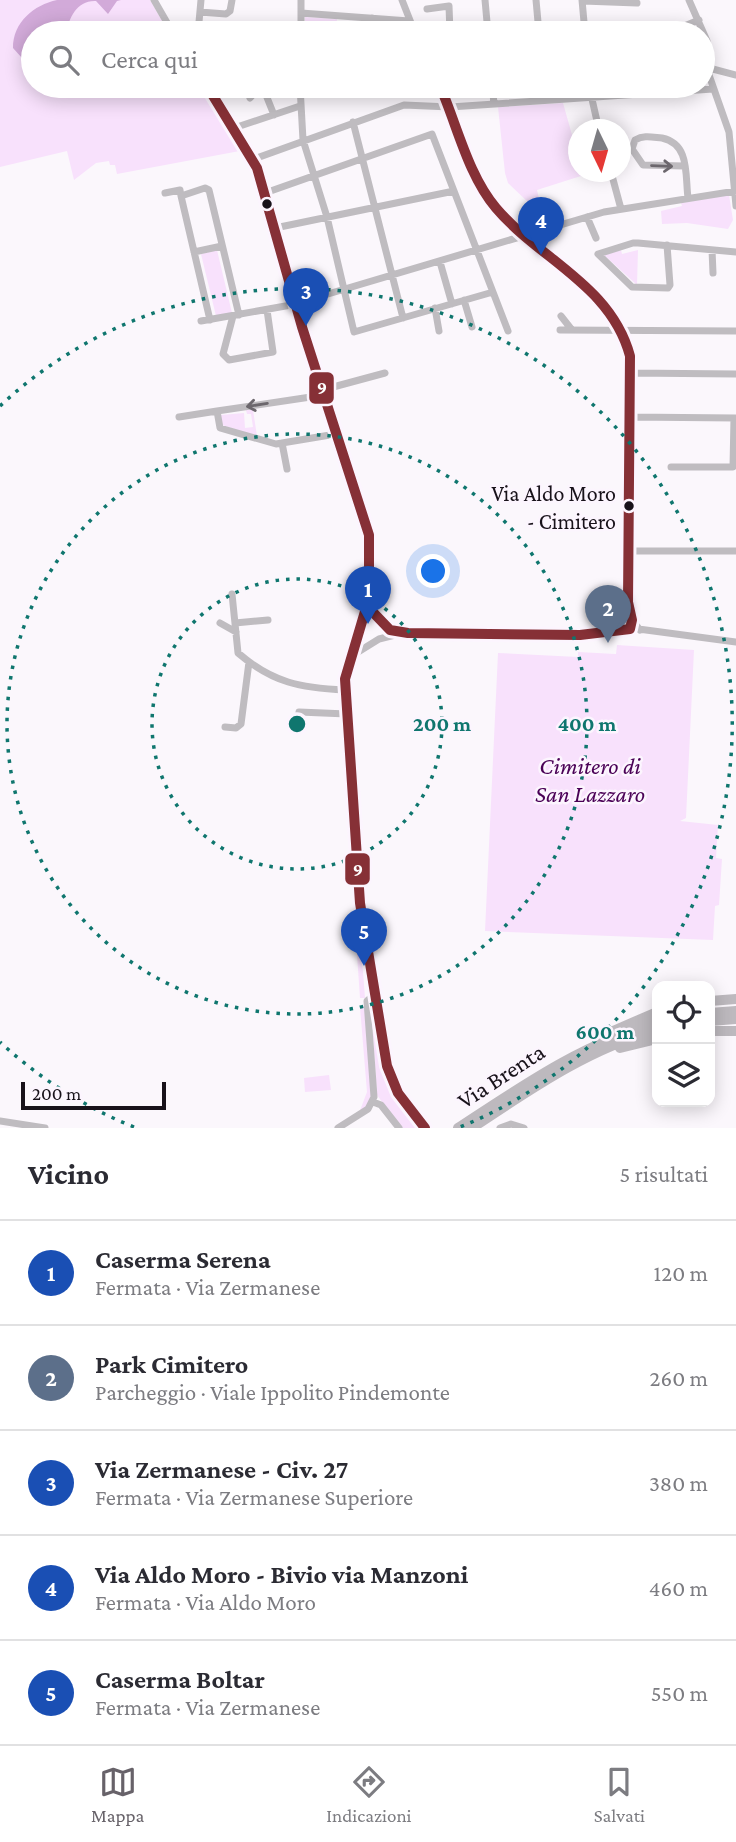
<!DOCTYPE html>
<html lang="it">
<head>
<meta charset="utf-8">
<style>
  body { margin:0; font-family:"Crimson Pro",serif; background:#f7f7f7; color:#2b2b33 }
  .controls { position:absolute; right:21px; bottom:21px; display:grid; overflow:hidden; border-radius:14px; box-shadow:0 4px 18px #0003 }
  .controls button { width:63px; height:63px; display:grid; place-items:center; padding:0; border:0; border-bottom:2px solid #e1e1e2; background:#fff; color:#2b2b33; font:35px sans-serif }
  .compass { position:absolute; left:568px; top:119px; width:63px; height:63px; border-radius:50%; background:#fff; box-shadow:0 4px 18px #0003; rotate:175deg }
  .scale { position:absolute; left:21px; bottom:18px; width:145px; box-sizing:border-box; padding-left:7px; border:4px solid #18121a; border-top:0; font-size:19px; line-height:24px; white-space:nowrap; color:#18121a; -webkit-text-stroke:5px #fcf5fe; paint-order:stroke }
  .you { position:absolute; left:434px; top:572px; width:24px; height:24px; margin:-18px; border:5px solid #fff; border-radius:50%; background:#1a73e8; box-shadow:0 0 0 10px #1a73e833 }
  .badge { display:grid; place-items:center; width:46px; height:46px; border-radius:50%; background:#676269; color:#fff; font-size:23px; font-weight:700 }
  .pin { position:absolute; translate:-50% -58px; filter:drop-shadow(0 2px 4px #0008) }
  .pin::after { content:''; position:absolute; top:37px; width:24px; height:21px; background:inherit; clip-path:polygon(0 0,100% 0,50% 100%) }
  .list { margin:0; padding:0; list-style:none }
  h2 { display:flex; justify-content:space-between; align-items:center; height:91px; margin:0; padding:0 28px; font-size:30px }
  h2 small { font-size:23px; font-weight:400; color:#7c7c81 }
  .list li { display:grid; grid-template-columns:46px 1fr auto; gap:21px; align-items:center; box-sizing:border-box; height:105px; padding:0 28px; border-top:2px solid #e1e1e2 }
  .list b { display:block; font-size:26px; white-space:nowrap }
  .list p { margin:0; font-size:23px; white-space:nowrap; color:#7c7c81 }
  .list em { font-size:23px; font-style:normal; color:#7c7c81 }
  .icon { flex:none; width:38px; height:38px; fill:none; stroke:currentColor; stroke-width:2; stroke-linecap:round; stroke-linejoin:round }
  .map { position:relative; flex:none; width:736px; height:1128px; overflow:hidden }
  .search { position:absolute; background:#fff; box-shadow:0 4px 18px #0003; left:21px; right:21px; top:21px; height:77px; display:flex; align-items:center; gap:18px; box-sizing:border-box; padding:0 24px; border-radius:38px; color:#7c7c81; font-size:26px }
  .sheet { height:616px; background:#fff }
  nav { display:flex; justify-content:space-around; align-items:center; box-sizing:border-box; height:98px; border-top:2px solid #e1e1e2; background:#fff; font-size:19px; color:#7c7c81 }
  nav a { display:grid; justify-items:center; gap:4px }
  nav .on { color:#676269 }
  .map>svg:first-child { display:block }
</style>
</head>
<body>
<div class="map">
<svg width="736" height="1128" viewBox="0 0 736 1128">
  <rect width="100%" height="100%" fill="#fbf7fc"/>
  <path fill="#f8e1fc" d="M0 0H150L169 33H33V86H202L245 150 117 174 115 165H110L109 161 96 163 74 180 67 151 0 167Z
    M305 17 337 19 336 33H305Z
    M563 103 578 156V172H583L584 175 537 190 540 203 531 205 508 183 505 173 498 107Z
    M729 195 733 220 728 229 687 223 662 224 661 211 682 206 681 203Z
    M217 250 232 313 216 316 201 254Z
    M621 250 622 254 638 250 637 285 604 255Z
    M246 410H253L257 436 222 425 221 415 244 413 245 428 253 427 251 414H247Z
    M617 645 694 650 686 818 680 821 718 825 716 858 722 859 719 905 715 906 713 940 485 931 498 653 578 657V652L616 654Z
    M353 838 365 998H360L349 839Z
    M371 1005 391 1087 420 1128H401L377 1095Z
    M365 1006 372 1092 368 1105 359 1113 367 1092 360 1007Z
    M329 1075 331 1090 305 1092 304 1078Z"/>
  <path fill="#d2aad9" d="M57 0H121L117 1 108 14 96 1C77 0 69 18 66 33H33V63L22 58 13 48C13 22 34 5 57 0Z"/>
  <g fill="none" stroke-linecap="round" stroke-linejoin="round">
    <path stroke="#bfbcc0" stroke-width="7" d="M154 0 173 33
      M301 0V33
      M402 0 415 33
      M485 0 488 33
      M536 0 539 33
      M582 0 585 33
      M689 0 707 41 709 75 729 132 736 206
      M583 1 637 3
      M427 9 449 6 450 33
      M200 12 226 14 230 11 232 0
      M301 13 409 21
      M677 29 699 20
      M198 33 201 0
      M371 33 372 18
      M709 68 736 75
      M207 86 257 168 302 327 369 535V598L345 679 360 903 387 1066 398 1093 425 1128
      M300 86 303 140 327 217 354 332 493 292
      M440 86C455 117 476 185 496 208 533 249 625 299 630 356L628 602 632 620 640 630
      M492 86 494 103
      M589 86 599 130
      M250 98 257 90H264L274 115
      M353 122 403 318
      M234 128 300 106
      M254 159 404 105 450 107 713 89
      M684 166 643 165 632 149 635 140C644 135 651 137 662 138 690 144 685 174 688 198
      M611 172 621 209
      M165 193 180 190 181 196
      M265 193 432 134 508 331
      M587 217 596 238
      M275 228 454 191
      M667 245 670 285 668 288 632 287 598 254 633 243H638L736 252
      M712 250 713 273
      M194 252 222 246
      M440 262 452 304
      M464 300 472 327
      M435 308 439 331
      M233 316 223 354 229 360 273 352 267 310
      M561 316 572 330
      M210 320 181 196 205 188 209 190 239 315
      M201 321 291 305 604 212 736 191
      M560 330 736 331
      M630 373 736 374
      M322 390 385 373
      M324 395 217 411 220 428 276 444 336 434
      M179 417 217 411
      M629 417 736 418
      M282 443 287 469
      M671 467H733L734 418
      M628 551H736
      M232 594 238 653C273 683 301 688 345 690
      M367 606 396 632 580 635 631 628 736 642
      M220 623 236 632
      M235 623 268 620
      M617 630 627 606
      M350 657 379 639 399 634
      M299 712 347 714
      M225 727 236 728 241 724 249 662
      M373 1102 381 1105 399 1128
      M0 1121 45 1128
      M338 1128 368 1109 374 1097 367 1001 374 995
      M500 1128 511 1124 524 1128"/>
    <path stroke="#bdb9be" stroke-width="10" d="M710 1001 736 999
      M710 1013 736 1011
      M710 1021 736 1019
      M613 1031 657 1012
      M710 1031H736
      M620 1048 657 1039
      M458 1128C522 1086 583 1043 657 1023
      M472 1128C531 1089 588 1049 657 1030"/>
    <defs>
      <path id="bus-1" d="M207 86 257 168 302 327 369 535V598L345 679 360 903 387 1066 398 1093 425 1128
        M367 606 390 630 408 633 580 635 630 629 632 620 628 602 630 356C611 285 540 260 496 208 468 175 457 125 440 86"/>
    </defs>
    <use href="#bus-1" stroke="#fcf5fe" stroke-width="16"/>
    <use href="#bus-1" stroke="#863036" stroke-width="10"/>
  </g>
  <defs><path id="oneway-shaft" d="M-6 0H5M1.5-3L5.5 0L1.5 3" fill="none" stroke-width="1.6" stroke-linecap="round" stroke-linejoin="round" transform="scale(1.75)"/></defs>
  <g stroke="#6c676d">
    <use href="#oneway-shaft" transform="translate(662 166) rotate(2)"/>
    <use href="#oneway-shaft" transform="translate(257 405) rotate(171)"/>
  </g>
  <g fill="none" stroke="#0f766e" stroke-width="3.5" stroke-dasharray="3.5 7">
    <circle cx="297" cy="724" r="145"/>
    <circle cx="297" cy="724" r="290"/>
    <path d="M134 1127A435 435 0 0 1 0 1042M0 406A435 435 0 1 1 460 1127"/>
  </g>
  <g fill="#18121a" stroke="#fcf5fe" stroke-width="2.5">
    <circle cx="267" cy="204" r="6"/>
    <circle cx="629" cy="506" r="6"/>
  </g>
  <g text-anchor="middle" stroke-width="5" stroke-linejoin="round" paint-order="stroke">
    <g font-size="22" fill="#18121a" stroke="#fcf5fe" text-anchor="end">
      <text x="616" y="501">Via Aldo Moro<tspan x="616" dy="28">- Cimitero</tspan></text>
    </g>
    <g font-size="24" font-style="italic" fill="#4a0156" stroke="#fcf5fe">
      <text x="590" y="774">Cimitero di<tspan x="590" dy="28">San Lazzaro</tspan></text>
    </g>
    <g font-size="24" fill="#18121a" stroke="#fcf5fe">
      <text transform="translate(501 1076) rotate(-33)" y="8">Via Brenta</text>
    </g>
  </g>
  <circle cx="297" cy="724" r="10" fill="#0f766e" stroke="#fcf5fe" stroke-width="3.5"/>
  <g font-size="21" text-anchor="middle" font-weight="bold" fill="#0f766e" stroke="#fcf5fe" stroke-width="5" stroke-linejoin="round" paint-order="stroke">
    <text x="442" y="731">200 m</text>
    <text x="587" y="731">400 m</text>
    <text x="605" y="1039">600 m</text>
  </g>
  <g stroke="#fcf5fe" stroke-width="2.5">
    <rect x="308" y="371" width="27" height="34" rx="7" fill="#863036"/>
    <rect x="344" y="852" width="27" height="34" rx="7" fill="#863036"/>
  </g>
  <g font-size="19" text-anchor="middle" font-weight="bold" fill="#fff">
    <text x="322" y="394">9</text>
    <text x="358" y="876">9</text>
  </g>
</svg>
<div class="controls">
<button><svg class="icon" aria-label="locate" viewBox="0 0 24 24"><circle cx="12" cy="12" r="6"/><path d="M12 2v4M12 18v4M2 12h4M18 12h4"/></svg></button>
<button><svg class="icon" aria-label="layers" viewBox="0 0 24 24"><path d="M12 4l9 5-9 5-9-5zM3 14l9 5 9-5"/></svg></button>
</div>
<svg class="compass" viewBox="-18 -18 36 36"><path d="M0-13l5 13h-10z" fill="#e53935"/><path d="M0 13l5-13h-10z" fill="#7c7c81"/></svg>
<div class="scale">200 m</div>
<div class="you"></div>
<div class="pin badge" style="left:368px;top:624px;background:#1a4fb4">1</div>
<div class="pin badge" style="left:608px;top:643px;background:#5c6f8a">2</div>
<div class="pin badge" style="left:306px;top:326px;background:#1a4fb4">3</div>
<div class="pin badge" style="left:541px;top:255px;background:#1a4fb4">4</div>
<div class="pin badge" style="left:364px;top:966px;background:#1a4fb4">5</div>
<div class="search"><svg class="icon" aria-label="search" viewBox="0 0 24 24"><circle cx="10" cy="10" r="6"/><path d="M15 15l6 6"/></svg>Cerca qui</div>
</div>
<section class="sheet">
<h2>Vicino<small>5 risultati</small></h2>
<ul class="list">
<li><span class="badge" style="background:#1a4fb4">1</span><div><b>Caserma Serena</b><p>Fermata · Via Zermanese</p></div><em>120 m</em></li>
<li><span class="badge" style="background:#5c6f8a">2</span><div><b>Park Cimitero</b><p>Parcheggio · Viale Ippolito Pindemonte</p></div><em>260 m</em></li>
<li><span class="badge" style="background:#1a4fb4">3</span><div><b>Via Zermanese - Civ. 27</b><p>Fermata · Via Zermanese Superiore</p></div><em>380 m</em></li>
<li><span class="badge" style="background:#1a4fb4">4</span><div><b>Via Aldo Moro - Bivio via Manzoni</b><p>Fermata · Via Aldo Moro</p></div><em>460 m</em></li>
<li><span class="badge" style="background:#1a4fb4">5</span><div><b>Caserma Boltar</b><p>Fermata · Via Zermanese</p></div><em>550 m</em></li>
</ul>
</section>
<nav>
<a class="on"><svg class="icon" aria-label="map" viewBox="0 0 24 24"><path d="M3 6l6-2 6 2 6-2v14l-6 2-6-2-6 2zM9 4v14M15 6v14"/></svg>Mappa</a>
<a><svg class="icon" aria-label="directions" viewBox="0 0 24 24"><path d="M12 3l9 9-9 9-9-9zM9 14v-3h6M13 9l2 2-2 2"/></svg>Indicazioni</a>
<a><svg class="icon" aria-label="saved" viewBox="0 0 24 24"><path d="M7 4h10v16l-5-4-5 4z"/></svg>Salvati</a>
</nav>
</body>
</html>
